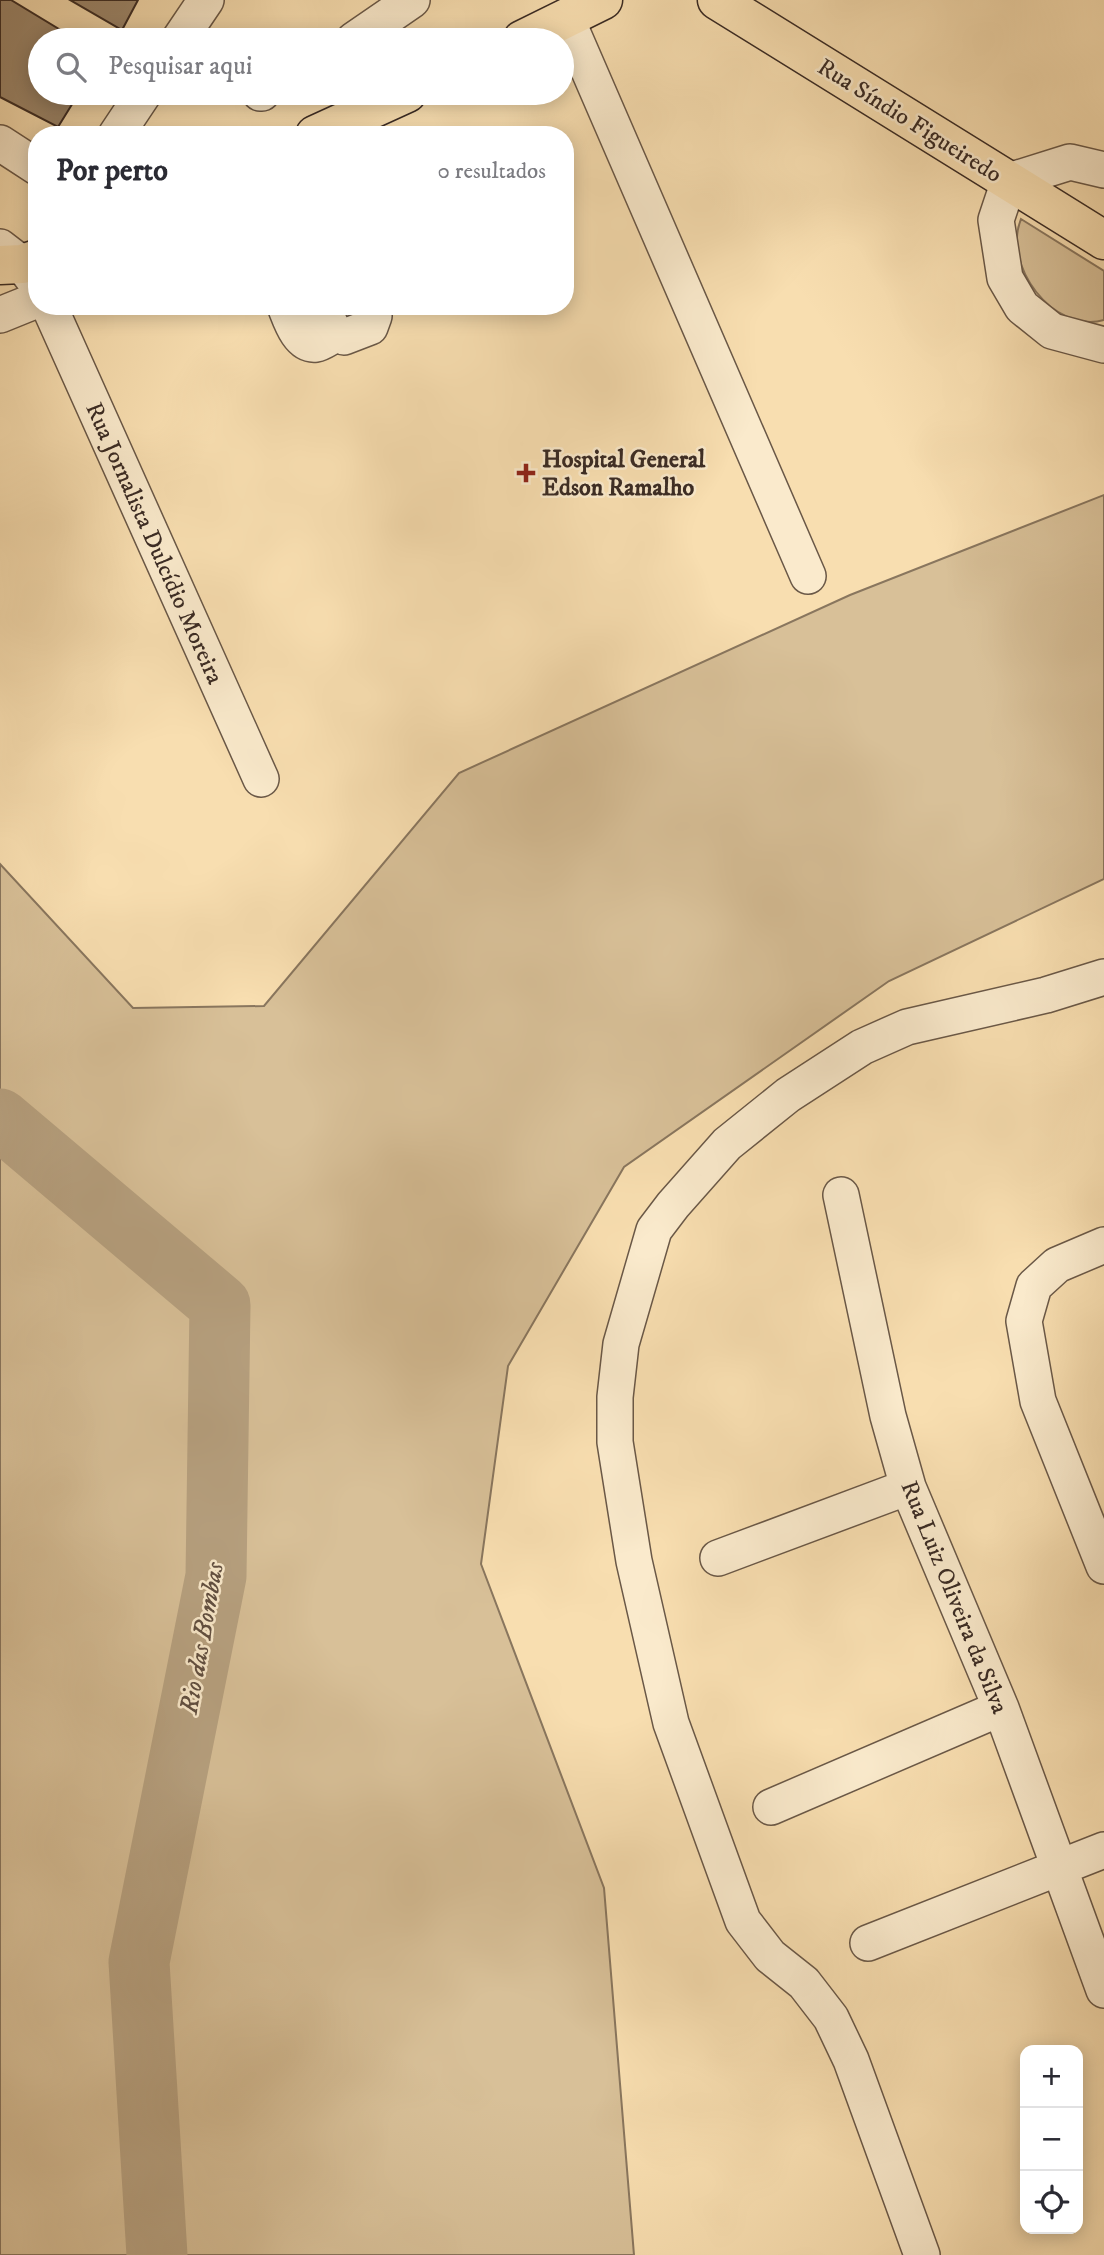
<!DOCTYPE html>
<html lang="pt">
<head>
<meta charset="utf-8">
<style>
  body { margin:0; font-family:"IM FELL DW Pica",serif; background:#f2f2f3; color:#2b2b33 }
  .controls { position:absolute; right:21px; bottom:21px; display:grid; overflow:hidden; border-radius:14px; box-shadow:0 4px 18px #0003 }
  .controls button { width:63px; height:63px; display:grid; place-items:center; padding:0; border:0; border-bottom:2px solid #e1e1e2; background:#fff; color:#2b2b33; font:35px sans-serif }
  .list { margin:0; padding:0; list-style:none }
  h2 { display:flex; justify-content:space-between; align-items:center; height:91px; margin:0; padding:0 28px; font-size:30px }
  h2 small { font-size:23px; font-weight:400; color:#7c7c81 }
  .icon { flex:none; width:38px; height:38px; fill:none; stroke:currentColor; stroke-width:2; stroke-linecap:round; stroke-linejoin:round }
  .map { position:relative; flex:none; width:1104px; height:2255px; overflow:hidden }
  .search { position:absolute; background:#fff; box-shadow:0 4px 18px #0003; left:28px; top:28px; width:546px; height:77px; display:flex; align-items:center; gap:18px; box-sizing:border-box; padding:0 24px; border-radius:38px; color:#7c7c81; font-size:26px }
  .panel { position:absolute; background:#fff; box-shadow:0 4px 18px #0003; left:28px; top:126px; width:546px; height:189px; border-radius:28px }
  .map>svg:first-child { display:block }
</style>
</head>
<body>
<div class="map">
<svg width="1104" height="2255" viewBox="0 0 1104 2255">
  <rect width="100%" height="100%" fill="#f8deb0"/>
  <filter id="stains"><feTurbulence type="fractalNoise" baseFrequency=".00286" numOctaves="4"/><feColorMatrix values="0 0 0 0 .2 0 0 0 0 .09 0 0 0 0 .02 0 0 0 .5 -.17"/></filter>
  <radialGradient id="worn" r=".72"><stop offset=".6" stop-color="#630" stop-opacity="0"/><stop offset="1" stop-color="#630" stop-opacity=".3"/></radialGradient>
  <path fill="#d8c098" stroke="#89765e" stroke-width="2" d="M1021 219 1104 271V320C1053 334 1002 265 1021 219Z
    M1104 495V879L889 981 624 1167 508 1366 481 1564 604 1888 634 2255H0V864L133 1008 264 1006 459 773 850 595Z"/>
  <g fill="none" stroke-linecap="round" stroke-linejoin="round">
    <path stroke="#b7a180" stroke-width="61" d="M0 1119 220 1305 216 1576 139 1962 157 2255"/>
  </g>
  <path fill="#9d886d" stroke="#3a2b24" stroke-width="2" d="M0 0H11L77 40H40V93H79L58 127 0 97Z
    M70 0H138L122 30Z"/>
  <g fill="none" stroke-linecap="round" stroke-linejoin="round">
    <defs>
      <path id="minor" d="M567 20 808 576
        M179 40 206 0
        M354 40 412 0
        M260 93H262
        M116 135 144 93
        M0 143 37 167
        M1104 170 1070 162 1009 181 996 220 1005 278 1022 307 1052 331 1104 345
        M0 247 22 264 37 284
        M49 306 261 779
        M285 306C290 318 298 346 316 344 322 343 331 336 336 334
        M322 306 333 330 344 337 370 327 374 316 371 306
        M0 315 37 300
        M841 1195 888 1416 908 1487 1001 1708 1104 1990
        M1104 1245 1057 1265 1034 1286 1024 1321 1038 1401 1104 1566
        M718 1558 908 1487
        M771 1807 1001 1708
        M868 1943 1104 1850
        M922 2255 851 2060 831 2018 804 1983 770 1956 743 1921 671 1723 634 1561 615 1442V1397L621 1344 654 1230 673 1205 727 1144 788 1095 862 1047 907 1027 1046 995 1104 977"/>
      <path id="major" d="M717 0 1104 240
        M522 40 603 0
        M315 135 407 93
        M0 265 22 264 37 259"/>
    </defs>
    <use href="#minor" stroke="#6a5847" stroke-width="38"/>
    <use href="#major" stroke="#3a2b24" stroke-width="41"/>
    <use href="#minor" stroke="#faeacc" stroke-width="35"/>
    <use href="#major" stroke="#f8deb0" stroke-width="38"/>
  </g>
  <path fill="#8f2418" stroke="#faeacc" stroke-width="2.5" d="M522.5 462.5h7v7h7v7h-7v7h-7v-7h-7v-7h7z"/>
  <g text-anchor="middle" stroke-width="5" stroke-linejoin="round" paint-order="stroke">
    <g font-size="24" fill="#3a2b24" stroke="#faeacc">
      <text transform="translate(910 120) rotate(32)" y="8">Rua Síndio Figueiredo</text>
      <text transform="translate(155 543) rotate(66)" y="8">Rua Jornalista Dulcídio Moreira</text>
      <text transform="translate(955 1597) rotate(68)" y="8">Rua Luiz Oliveira da Silva</text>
    </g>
    <g font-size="24" font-weight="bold" fill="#3a2b24" stroke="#faeacc" text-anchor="start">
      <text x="542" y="467">Hospital General<tspan x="542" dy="28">Edson Ramalho</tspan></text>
    </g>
    <g font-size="26" font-style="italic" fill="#604e40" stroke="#faeacc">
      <text transform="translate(201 1638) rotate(-80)" y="9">Rio das Bombas</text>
    </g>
  </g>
  <rect width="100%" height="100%" filter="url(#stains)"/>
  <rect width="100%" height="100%" fill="url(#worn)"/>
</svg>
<div class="controls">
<button>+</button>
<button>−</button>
<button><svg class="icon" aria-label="locate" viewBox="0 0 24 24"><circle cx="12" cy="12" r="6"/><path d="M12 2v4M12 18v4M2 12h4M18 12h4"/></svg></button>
</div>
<div class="search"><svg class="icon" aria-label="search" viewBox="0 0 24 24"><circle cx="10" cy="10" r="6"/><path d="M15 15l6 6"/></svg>Pesquisar aqui</div>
<section class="panel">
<h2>Por perto<small>0 resultados</small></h2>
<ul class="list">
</ul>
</section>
</div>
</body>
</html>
